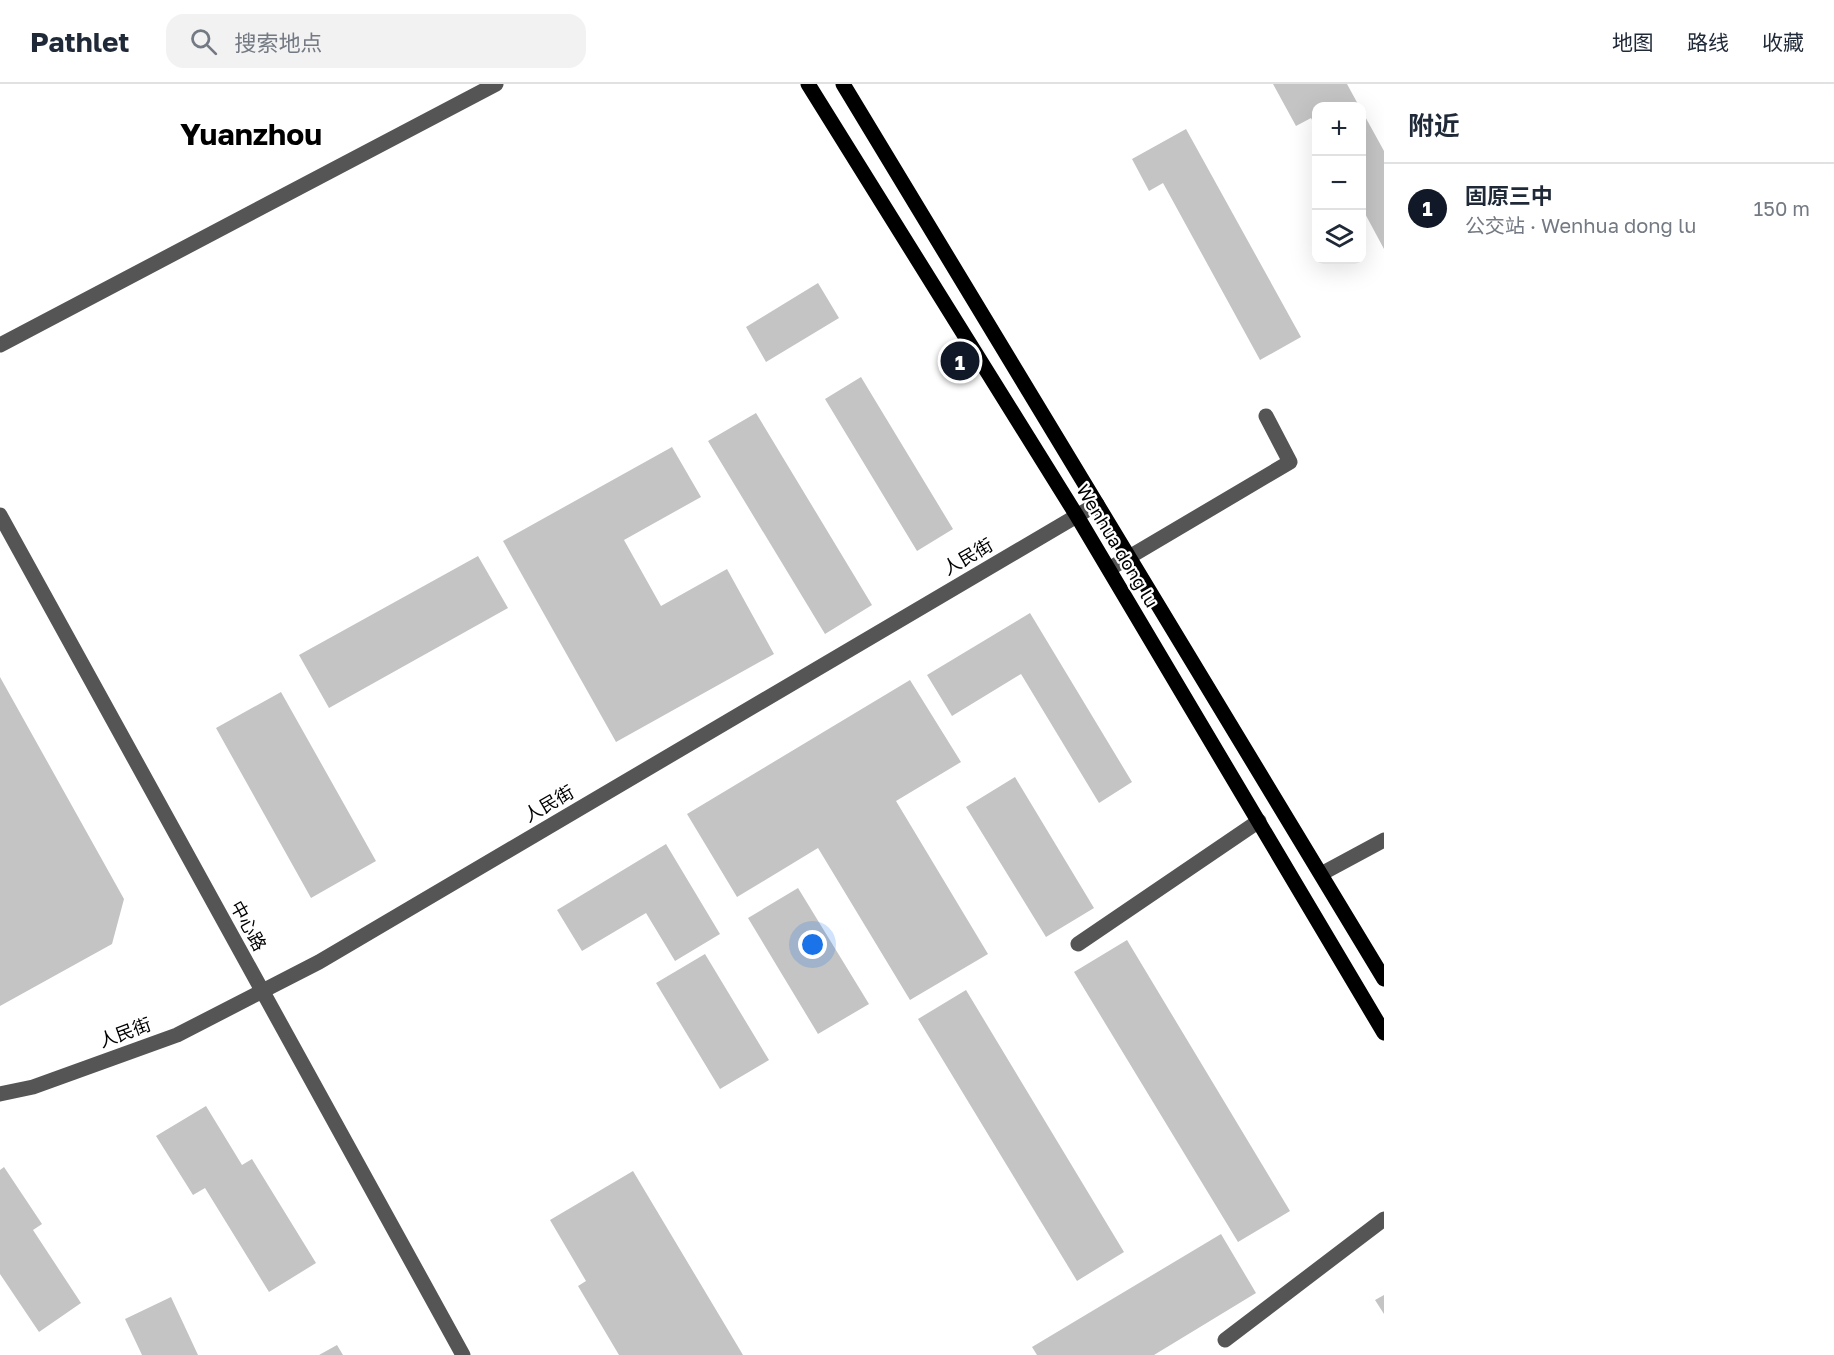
<!DOCTYPE html>
<html lang="zh">
<head>
<meta charset="utf-8">
<style>
  body { margin:0; font-family:"Golos Text","Noto Sans SC",sans-serif; background:#f2f2f3; color:#1f2937 }
  .controls { position:absolute; right:18px; top:18px; display:grid; overflow:hidden; border-radius:12px; box-shadow:0 6px 24px #0002 }
  .controls button { width:54px; height:54px; display:grid; place-items:center; padding:0; border:0; border-bottom:2px solid #e0e1e3; background:#fff; color:#1f2937; font:30px sans-serif }
  .you { position:absolute; left:813px; top:861px; width:21px; height:21px; margin:-15px; border:4px solid #fff; border-radius:50%; background:#1a73e8; box-shadow:0 0 0 9px #1a73e833 }
  .badge { display:grid; place-items:center; width:39px; height:39px; border-radius:50%; background:#111827; color:#fff; font-size:20px; font-weight:700 }
  .pin { position:absolute; translate:-50% -50%; border:3px solid #fff; box-shadow:0 2px 6px #0006 }
  .list { margin:0; padding:0; list-style:none }
  h2 { display:flex; justify-content:space-between; align-items:center; height:78px; margin:0; padding:0 24px; font-size:26px }
  h2 small { font-size:20px; font-weight:400; color:#747a83 }
  .list li { display:grid; grid-template-columns:39px 1fr auto; gap:18px; align-items:center; box-sizing:border-box; height:90px; padding:0 24px; border-top:2px solid #e0e1e3 }
  .list b { display:block; font-size:22px; white-space:nowrap }
  .list p { margin:0; font-size:20px; white-space:nowrap; color:#747a83 }
  .list em { font-size:20px; font-style:normal; color:#747a83 }
  .icon { flex:none; width:33px; height:33px; fill:none; stroke:currentColor; stroke-width:2; stroke-linecap:round; stroke-linejoin:round }
  .map { position:relative; flex:none; width:1384px; height:1271px; overflow:hidden }
  header { display:flex; align-items:center; gap:36px; box-sizing:border-box; height:84px; padding:0 30px; background:#fff; border-bottom:2px solid #e0e1e3 }
  header strong { font-size:28px }
  nav { display:flex; gap:33px; margin-inline-start:auto; font-size:21px }
  .search { width:420px; height:54px; background:#f2f2f3; display:flex; align-items:center; gap:15px; box-sizing:border-box; padding:0 21px; border-radius:18px; color:#747a83; font-size:22px }
  main { display:flex }
  aside { flex:1; background:#fff }
  .map>svg:first-child { display:block }
</style>
</head>
<body>
<header>
<strong>Pathlet</strong>
<div class="search"><svg class="icon" aria-label="search" viewBox="0 0 24 24"><circle cx="10" cy="10" r="6"/><path d="M15 15l6 6"/></svg>搜索地点</div>
<nav><a>地图</a><a>路线</a><a>收藏</a></nav>
</header>
<main>
<div class="map">
<svg width="1384" height="1271" viewBox="0 0 1384 1271">
  <rect width="100%" height="100%" fill="#fff"/>
  <path fill="#c4c4c4" d="M1273 0H1347L1359 22H1316V43L1311 34 1296 42Z
    M1362 27 1384 67V165L1362 124Z
    M1186 45 1301 253 1260 276 1163 99 1149 107 1132 75Z
    M818 199 839 234 766 278 746 243Z
    M861 293 953 445 917 467 825 315Z
    M756 329 872 521 825 550 708 357Z
    M672 363 701 413 624 456 661 522 727 485 774 570 616 658 503 457Z
    M478 472 508 524 329 624 299 571Z
    M1030 529 1132 698 1099 719 1021 590 952 632 927 591Z
    M0 593 124 815 112 860 0 922Z
    M910 596 961 678 896 717 988 870 910 916 818 764 737 813 687 730Z
    M281 608 376 777 311 814 216 644Z
    M1015 693 1094 824 1046 853 966 723Z
    M666 760 720 850 675 877 646 829 582 867 557 826Z
    M798 804 869 920 818 950 748 834Z
    M1127 856 1290 1127 1238 1158 1074 888Z
    M705 870 769 976 720 1005 656 899Z
    M966 906 1124 1168 1077 1197 918 935Z
    M206 1022 242 1081 252 1075 316 1179 269 1208 205 1104 193 1111 156 1052Z
    M4 1083 42 1140 33 1146 81 1219 39 1248 0 1190V1086Z
    M633 1087 743 1271H619L578 1202 586 1197 550 1136Z
    M1221 1150 1256 1209 1154 1271H1037L1032 1263Z
    M1384 1211V1230L1375 1216Z
    M171 1213 198 1271H142L125 1235Z
    M337 1261 343 1271H319Z"/>
  <g fill="none" stroke-linecap="round" stroke-linejoin="round">
    <path stroke="#555" stroke-width="15" d="M0 261 496 0
      M0 431 463 1271
      M1109 485 1290 378 1266 332
      M1321 790 1384 756
      M1078 860 1259 737
      M0 1010 33 1003 177 951 319 878 1097 420
      M1225 1256 1384 1135"/>
    <path stroke="#000" stroke-width="15" d="M808 0 1077 432 1384 949
      M843 0 1384 895"/>
  </g>
  <g text-anchor="middle" stroke-width="4.5" stroke-linejoin="round" paint-order="stroke">
    <g font-size="18" fill="#000" stroke="#fff">
      <text transform="translate(1117 462) rotate(59)" y="6">Wenhua dong lu</text>
      <text transform="translate(968 473) rotate(-30)" y="6">人民街</text>
      <text transform="translate(549 720) rotate(-30)" y="6">人民街</text>
      <text transform="translate(248 842) rotate(61)" y="6">中心路</text>
      <text transform="translate(125 949) rotate(-20)" y="6">人民街</text>
    </g>
    <g font-size="30" font-weight="bold" fill="#000" stroke="#fff">
      <text x="251" y="61">Yuanzhou</text>
    </g>
  </g>
</svg>
<div class="controls">
<button>+</button>
<button>−</button>
<button><svg class="icon" aria-label="layers" viewBox="0 0 24 24"><path d="M12 4l9 5-9 5-9-5zM3 14l9 5 9-5"/></svg></button>
</div>
<div class="you"></div>
<div class="pin badge" style="left:960px;top:277px">1</div>
</div>
<aside>
<h2>附近<small></small></h2>
<ul class="list">
<li><span class="badge">1</span><div><b>固原三中</b><p>公交站 · Wenhua dong lu</p></div><em>150 m</em></li>
</ul>
</aside>
</main>
</body>
</html>
